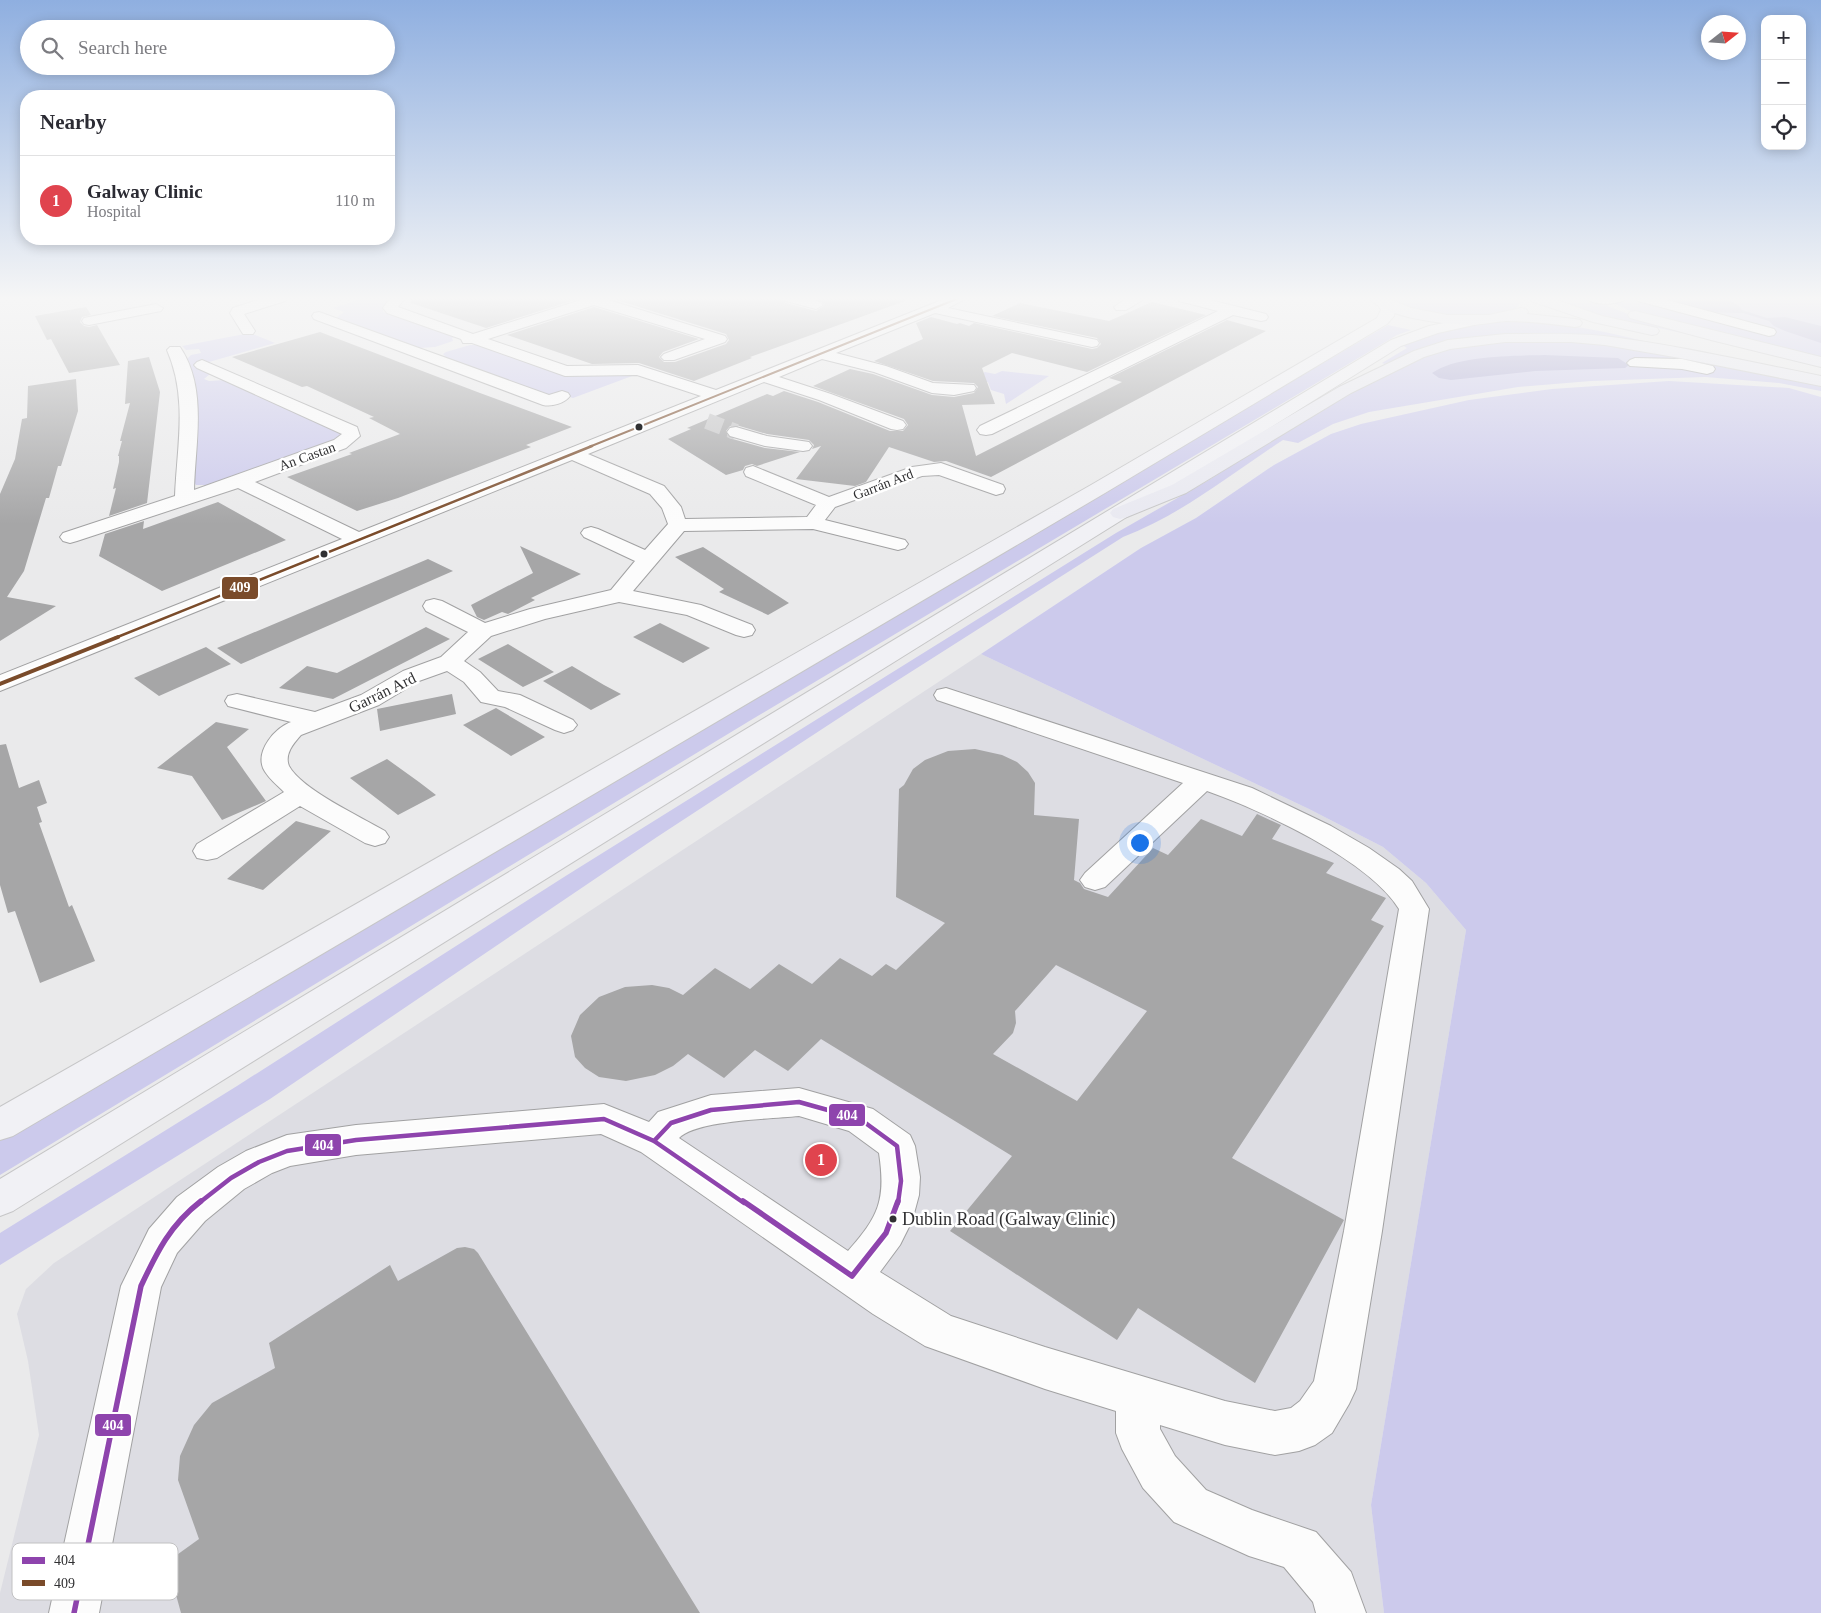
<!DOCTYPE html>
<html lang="en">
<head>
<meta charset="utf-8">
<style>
  body { margin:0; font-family:"Times New Roman",serif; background:#f2f2f3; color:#2b2b33 }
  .controls { position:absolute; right:15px; top:15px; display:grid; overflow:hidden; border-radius:10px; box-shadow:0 2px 12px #0003 }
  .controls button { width:45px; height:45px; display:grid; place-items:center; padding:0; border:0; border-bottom:1px solid #e1e1e2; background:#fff; color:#2b2b33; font:25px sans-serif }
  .compass { position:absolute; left:1701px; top:15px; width:45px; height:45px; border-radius:50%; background:#fff; box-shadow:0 2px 12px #0003; rotate:73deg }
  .you { position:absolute; left:1139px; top:842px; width:18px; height:18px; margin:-12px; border:4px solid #fff; border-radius:50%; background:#1a73e8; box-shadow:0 0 0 8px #1a73e833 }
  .badge { display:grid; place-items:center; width:32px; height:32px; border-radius:50%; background:#717173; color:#fff; font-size:16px; font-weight:700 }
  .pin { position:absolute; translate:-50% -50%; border:2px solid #fff; box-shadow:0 1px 5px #0006 }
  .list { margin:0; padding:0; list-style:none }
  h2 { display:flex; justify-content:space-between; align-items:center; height:65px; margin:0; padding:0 20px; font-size:21px }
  h2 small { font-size:16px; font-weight:400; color:#7c7c81 }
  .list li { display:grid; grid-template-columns:32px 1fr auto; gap:15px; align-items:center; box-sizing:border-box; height:90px; padding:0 20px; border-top:1px solid #e1e1e2 }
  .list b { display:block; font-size:19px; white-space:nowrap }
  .list p { margin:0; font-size:16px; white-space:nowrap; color:#7c7c81 }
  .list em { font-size:16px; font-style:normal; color:#7c7c81 }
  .icon { flex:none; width:28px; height:28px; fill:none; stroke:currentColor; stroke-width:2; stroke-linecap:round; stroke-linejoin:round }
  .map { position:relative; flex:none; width:1821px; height:1613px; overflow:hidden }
  .search { position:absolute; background:#fff; box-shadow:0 2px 12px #0003; left:20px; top:20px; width:375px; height:55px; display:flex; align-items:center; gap:12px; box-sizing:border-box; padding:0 18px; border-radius:28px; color:#7c7c81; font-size:19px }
  .panel { position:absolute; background:#fff; box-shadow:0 2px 12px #0003; left:20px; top:90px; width:375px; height:155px; border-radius:20px }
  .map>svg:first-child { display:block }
</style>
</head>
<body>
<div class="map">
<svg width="1821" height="1613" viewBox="0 0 1821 1613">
  <rect width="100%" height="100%" fill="#eaeaeb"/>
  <path fill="#dddde3" d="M981 654 1309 809 1383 847 1426 883 1466 930 1371 1505 1384 1613H0V1593L39 1435 28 1361 17 1314 26 1289 54 1263Z"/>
  <path fill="#cccaec" d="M364 298H390L383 307V312L454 337 452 338 453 341 435 347 418 348 336 318 344 312 333 308Z
    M1387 298H1518L1520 301C1517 326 1430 313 1413 309 1404 307 1396 302 1387 298Z
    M1548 298H1587L1643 320 1743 346 1602 316Z
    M1602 298H1821V359L1633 312Z
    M1508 321C1573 321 1635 339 1698 355L1533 336 1420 349 1385 364 1382 363 1407 348 1402 345C1436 332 1471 325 1508 321Z
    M1388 325 1411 330 1397 335 751 720 0 1175V1141Z
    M250 333 275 343 195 366 210 374 204 379 209 381 225 380 344 432V436L211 485H196L194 482C195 444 204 393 187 359L191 355 201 353 199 349 186 350 182 346Z
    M1518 340 1590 342 1657 351 1821 384V391L1779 383 1705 377 1591 381 1518 387 1369 412 1333 424 1298 443 1283 440C1231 474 1181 515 1123 537L862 703 657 837 270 1099 0 1265V1233L237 1086 564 877 1116 533 1209 480 1332 402 1409 363 1435 353 1460 346Z
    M470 345H478L563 375 580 376 629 372 632 376 573 398 560 394 547 395 443 357 445 356 443 354 446 352Z
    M1002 371 1049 376 1006 404 1004 394 991 390 988 382 968 383 985 372 995 374Z
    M1669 381 1789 388 1821 397V1613H1384L1371 1505 1466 930 1426 883 1383 847 1309 809 981 654 1141 548 1196 518 1274 465 1331 434 1361 424 1469 400 1552 389Z"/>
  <path fill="#aba8d3" d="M1653 298H1725L1739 306 1742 310 1767 318 1785 317 1821 326V343L1785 331 1774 326 1769 321 1743 313 1701 312Z
    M1544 355 1618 358 1629 365 1625 368 1535 371 1451 380 1439 378 1432 373C1458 355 1512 356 1544 355Z"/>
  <path fill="#a6a6a7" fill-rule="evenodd" d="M411 298H577L578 299 486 328 411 303Z
    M610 298H782L786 303 816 311 825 305 816 298H904L905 301 750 357 752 358 694 381 639 363 592 364 507 335 594 307 699 339 663 352 659 357 664 362H675L726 344 729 340 726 334Z
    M1152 302 1206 315 1087 372 1012 353 982 368 995 404 962 405 976 456 1122 382 1109 378 1227 320 1266 331 991 477 946 461 934 462 889 447 866 482 855 486 796 479 821 446 812 449 814 445 809 440 767 434 736 425 730 426 726 431 729 438 765 448 800 452 757 466 752 464 745 466 743 470 726 475 668 439 691 429 687 428 767 394 773 396 784 391 818 402 890 431H903L908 425 904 419 813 386 850 369 873 374 932 395 954 397 974 393 978 387 974 383 933 381 874 361 923 339 916 323 931 317 957 324 960 323 969 326 974 323 1092 349 1097 348 1101 344 1097 338 992 316 1020 303 1109 321Z
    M86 307 91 315 82 317 80 322 84 326 89 327 97 325 120 365 69 373 51 339 47 340 35 316Z
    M320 332 480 393 572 427 526 445 531 447 398 498 357 511 287 477 352 454 349 453 400 434 369 418 374 417 307 386 302 387 232 357Z
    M149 357 160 392 147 503 109 516 116 488 113 489 119 462V456H118L122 441H120L130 403 125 404 128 361Z
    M76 379 78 411 61 466H58L49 498H46L24 571 7 597 56 606 0 641V494L15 459 22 419 27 418 28 386Z
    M218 502 286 540 162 591 99 556 105 534 144 521 143 529Z
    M520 546 581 574 531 598 535 600 508 614 502 612 484 620 477 617 471 605 533 573Z
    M703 547 717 556 789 603 768 615 719 592 724 589 675 557Z
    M428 559 453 571 241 664 217 648Z
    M660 623 710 648 683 663 633 637Z
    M426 627 450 639 333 699 279 688 307 666 337 673Z
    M508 644 554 672 523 687 478 659Z
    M206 647 231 664 159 696 134 678Z
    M572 666 604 685 621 694 591 710 543 681Z
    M452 694 456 714 380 731 377 709Z
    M496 708 528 727 545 737 511 756 463 725Z
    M216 722 249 729 227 747 266 801 222 820 192 776 157 768Z
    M6 744 19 788 39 780 47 803 37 807 42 822 39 823 69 907 72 905 95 961 40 983 15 911 8 913 0 885V745Z
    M975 749 1002 755 1017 762 1028 772 1035 783 1034 815 1079 819 1074 880 1080 883 1084 889 1108 897 1153 848 1168 855 1201 819 1242 836 1257 814 1281 825 1272 839 1334 863 1326 873 1386 898 1371 920 1384 926 1232 1158 1344 1220 1255 1383 1138 1308 1117 1340 950 1231 1012 1156 821 1039 788 1071 755 1050 724 1078 688 1054 673 1066 655 1075 626 1081 599 1077 585 1068 575 1057 571 1036 580 1015 599 997 625 987 652 985 669 988 683 995 715 968 750 989 779 964 812 984 840 958 872 976 886 964 896 970 945 923 896 897 899 789 904 785 913 769 925 760 948 751ZM1056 965 1147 1011 1077 1101 993 1054 1013 1033 1016 1023 1015 1011Z
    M387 759 419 782 436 795 398 815 350 778Z
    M296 821 331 831 263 890 227 879Z
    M465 1247 474 1249 478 1253 700 1613H181L167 1562 199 1539 178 1480 180 1456 194 1425 212 1403 275 1368 269 1343 390 1265 398 1281 457 1248Z"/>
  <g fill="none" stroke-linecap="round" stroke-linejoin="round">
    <path stroke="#c5c5c6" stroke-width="16" stroke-dasharray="16 8" stroke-linecap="butt" d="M707 421 736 432"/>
    <defs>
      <path id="minor" d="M264 298H287L285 301 244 314 255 331 253 334H243L230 313 233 308Z
        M390 298H405L398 307 473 334 581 300 579 298H602L725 336 727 339 725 342 674 360H664L661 357 664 354 705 339 594 305 488 339 567 366 638 365 716 390 947 298H967L948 308 1092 339 1097 340 1099 343 1097 346 1092 347 935 313 836 353 886 366 933 383 974 385 976 388 974 391 954 395 932 393 874 372 822 359 779 377 831 394 903 421 906 425 903 429 897 430 891 429 819 400 764 382 588 454 664 486 681 507 685 519 807 517 816 505 746 476 744 472 746 468 753 466 829 497 912 467 941 463 1003 485 1005 489 1003 493 996 495 939 475 922 476 835 507 825 520 905 540 908 544 905 548 898 550 813 529 684 531 633 591 701 605 752 625 755 630 752 635 744 637 736 635 687 615 619 602 545 619 491 636 464 661 480 672 498 691 520 695 573 720 577 725 573 730 564 733 555 730 505 707 481 702 464 682 447 671 419 681 379 705 301 735C294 743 284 754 289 766 301 789 361 817 385 831L389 837 385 843 375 846 365 843 300 806 217 858 207 860 197 858 193 851 197 844 284 792C277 785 267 777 263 768 256 750 275 728 291 722L228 706 225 701 228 696 237 694 315 712 361 695 403 671 441 657 468 632 426 611 423 606 426 601 434 599 442 601 485 623 530 609 611 590 635 561 584 537 581 533 584 529 591 527 598 529 645 550 668 524 662 508 650 494 572 460 0 691V675L342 539 238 488 77 541 70 543 63 541 60 537 63 533 175 496C177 446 188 398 167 350L170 347H180C208 388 195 444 194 490L334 440 342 434 197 368 194 365 197 362 202 360 357 427 360 436 346 448 255 482 359 532 701 396 637 375 565 376 472 343H463L461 339 387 313 383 308Z
        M784 298C796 298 814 296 823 305L816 309 786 301Z
        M1127 298H1146L1126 310H1116L1114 307Z
        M1177 298H1202L1266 314 1268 317 1266 320 1261 321 1233 315 992 434 986 435 980 434 977 430 980 426 1218 311 1179 301Z
        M1627 298C1620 305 1594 306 1588 299Z
        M1636 298H1660L1774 329 1776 332 1774 335 1769 336 1638 301Z
        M156 304 163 308 161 311 89 325 84 324 82 321 84 318 89 317Z
        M319 312 549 395 562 391 568 393 570 396C565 403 552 407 543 405L314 319 312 316 314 313Z
        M1635 358 1682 359 1713 366 1715 369 1713 372 1707 374 1682 369 1630 366 1627 363 1630 360Z
        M736 427 767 436 809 442 812 446 809 450 803 451 765 446 730 436 727 432 730 428Z
        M946 688 1252 788 1331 826 1369 848 1399 869 1412 881 1429 909 1382 1231 1356 1389 1349 1404 1332 1433 1315 1445 1299 1451 1275 1455 1225 1445 1160 1425V1429L1175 1456 1206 1490 1252 1510 1316 1532 1351 1572 1366 1613H1316L1313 1602 1284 1567 1249 1556 1174 1522 1143 1488 1122 1449 1116 1433V1411L1045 1389 925 1346 873 1314 641 1152 601 1134 356 1155 290 1166 272 1173 244 1189 205 1221 177 1253 161 1287 99 1613H49L121 1286 149 1229 177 1197 218 1167 246 1151 287 1135 356 1125 604 1104 649 1122 658 1112 711 1095 799 1088 873 1109 910 1135 915 1146 920 1177 919 1195 912 1221 900 1245 880 1272 951 1316 1045 1347 1225 1401 1275 1411 1291 1408 1300 1401 1314 1381 1344 1231 1399 909C1369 860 1261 810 1207 791L1105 887 1095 890 1085 887 1080 880 1085 873 1183 783 937 700 934 695 937 690ZM799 1116 849 1131 879 1153C886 1200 879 1216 848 1251L679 1138C696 1120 772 1119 799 1116Z"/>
      <path id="major" d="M1384 299 1389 300 1395 310 1394 316 1387 324 1105 493 13 1136 0 1140V1107L1091 485 1377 318 1381 310 1377 303Z
        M1478 316 1483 317 1485 320 1483 323 1438 333 1401 346 13 1211 0 1216V1179L1391 340 1429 326Z"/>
      <path id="highway" d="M1369 298H1387L1411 308 1447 315H1489L1521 308 1526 309 1528 312 1527 314 1575 319 1580 320 1582 323 1580 326 1575 327C1552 324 1529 321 1506 321 1493 322 1481 325 1468 325 1443 324 1386 318 1369 298Z
        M1529 298H1551L1602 316 1657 328 1659 331 1657 334 1652 335 1593 322 1531 301Z
        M1635 311 1821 357V367L1711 340 1630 318 1628 315 1630 312Z
        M1505 334C1538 334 1571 333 1604 336 1677 345 1749 362 1821 376V386L1680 358 1605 345 1571 342H1505L1450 349 1424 357 1351 393 1186 493 1127 517 1120 519 1113 517 1110 513 1113 509 1172 485 1339 387 1414 351 1448 340Z"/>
    </defs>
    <use href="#minor" stroke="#a1a1a2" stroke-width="2"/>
    <use href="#major" stroke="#c6c6c7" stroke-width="2"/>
    <use href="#highway" stroke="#c6c6c7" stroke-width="2"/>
    <use href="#minor" fill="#fcfcfc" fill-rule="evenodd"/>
    <use href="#major" fill="#f1f1f5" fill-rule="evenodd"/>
    <use href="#highway" fill="#e9e9f1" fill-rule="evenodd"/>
    <defs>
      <path id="bus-1-far1" d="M654 1141 671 1123 711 1110 799 1102 860 1119 897 1146 901 1181 898 1203
        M199 1203 231 1178 259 1162 287 1151 356 1140 604 1119 654 1141 744 1203"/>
      <path id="bus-1" d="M743 1201 852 1276
        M852 1276 886 1233 898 1201
        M74 1613 141 1286C157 1252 170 1225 201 1201"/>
      <path id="bus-2-far2" d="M589 447 959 298"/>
      <path id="bus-2-far1" d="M115 638 592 446"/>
      <path id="bus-2" d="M0 684 118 637"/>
    </defs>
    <use href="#bus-1-far1" stroke="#fff" stroke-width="8"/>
    <use href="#bus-1" stroke="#fff" stroke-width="9"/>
    <use href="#bus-2-far2" stroke="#fff" stroke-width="4"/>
    <use href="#bus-2-far1" stroke="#fff" stroke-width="5"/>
    <use href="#bus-2" stroke="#fff" stroke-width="8"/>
    <use href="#bus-1-far1" stroke="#8e44ad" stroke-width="4.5"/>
    <use href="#bus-1" stroke="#8e44ad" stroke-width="5.5"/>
    <use href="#bus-2-far2" stroke="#7a4b2a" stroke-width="2"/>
    <use href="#bus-2-far1" stroke="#7a4b2a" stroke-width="2.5"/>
    <use href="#bus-2" stroke="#7a4b2a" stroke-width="4"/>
  </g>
  <linearGradient id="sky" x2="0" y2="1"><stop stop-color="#8fafe0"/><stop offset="0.57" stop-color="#f6f6f6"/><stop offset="1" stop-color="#f6f6f6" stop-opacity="0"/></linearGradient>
  <rect width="1821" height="524" fill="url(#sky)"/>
  <g fill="#303032" stroke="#fff" stroke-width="2">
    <circle cx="639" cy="427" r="4.5"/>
    <circle cx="324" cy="554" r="4.5"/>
    <circle cx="893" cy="1219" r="4.5"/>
  </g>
  <g text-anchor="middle" stroke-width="5" stroke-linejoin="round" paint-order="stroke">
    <g font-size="14" fill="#303032" stroke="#fff">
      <text transform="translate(307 456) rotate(-20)" y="5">An Castan</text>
      <text transform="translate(883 484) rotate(-21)" y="5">Garrán Ard</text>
    </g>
    <g font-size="16" fill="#303032" stroke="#fff">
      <text transform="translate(382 692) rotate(-26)" y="6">Garrán Ard</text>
    </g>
    <g font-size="18" fill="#303032" stroke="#fff" text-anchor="start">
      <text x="902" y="1225">Dublin Road (Galway Clinic)</text>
    </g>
  </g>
  <rect x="12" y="1543" width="166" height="57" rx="8" fill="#fff" stroke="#c1c1c2" stroke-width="1"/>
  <rect x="22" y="1557" width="23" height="7" fill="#8e44ad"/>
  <rect x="22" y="1580" width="23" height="6" fill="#7a4b2a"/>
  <g font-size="14" fill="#303032">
    <text x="54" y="1565">404</text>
    <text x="54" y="1588">409</text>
  </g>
  <g stroke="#fff" stroke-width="2">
    <rect x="221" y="576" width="38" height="24" rx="5" fill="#7a4b2a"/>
    <rect x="828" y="1103" width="38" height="24" rx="5" fill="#8e44ad"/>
    <rect x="304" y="1133" width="38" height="24" rx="5" fill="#8e44ad"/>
    <rect x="94" y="1413" width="38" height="24" rx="5" fill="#8e44ad"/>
  </g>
  <g font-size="14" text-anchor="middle" font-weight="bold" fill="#fff">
    <text x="240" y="592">409</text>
    <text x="847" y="1120">404</text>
    <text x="323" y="1150">404</text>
    <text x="113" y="1430">404</text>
  </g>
</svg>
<div class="controls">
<button>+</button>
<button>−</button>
<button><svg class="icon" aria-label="locate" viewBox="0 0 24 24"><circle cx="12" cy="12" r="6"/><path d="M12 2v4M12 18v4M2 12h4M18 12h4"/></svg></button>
</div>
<svg class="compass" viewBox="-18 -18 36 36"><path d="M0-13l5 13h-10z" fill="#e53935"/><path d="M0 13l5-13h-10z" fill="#7c7c81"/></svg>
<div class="you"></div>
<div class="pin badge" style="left:821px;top:1160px;background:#e0444e">1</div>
<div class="search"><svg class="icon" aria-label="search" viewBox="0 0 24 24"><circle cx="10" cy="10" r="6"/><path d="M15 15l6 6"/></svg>Search here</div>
<section class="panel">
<h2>Nearby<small></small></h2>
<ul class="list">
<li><span class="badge" style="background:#e0444e">1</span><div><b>Galway Clinic</b><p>Hospital</p></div><em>110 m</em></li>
</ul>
</section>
</div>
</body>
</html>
